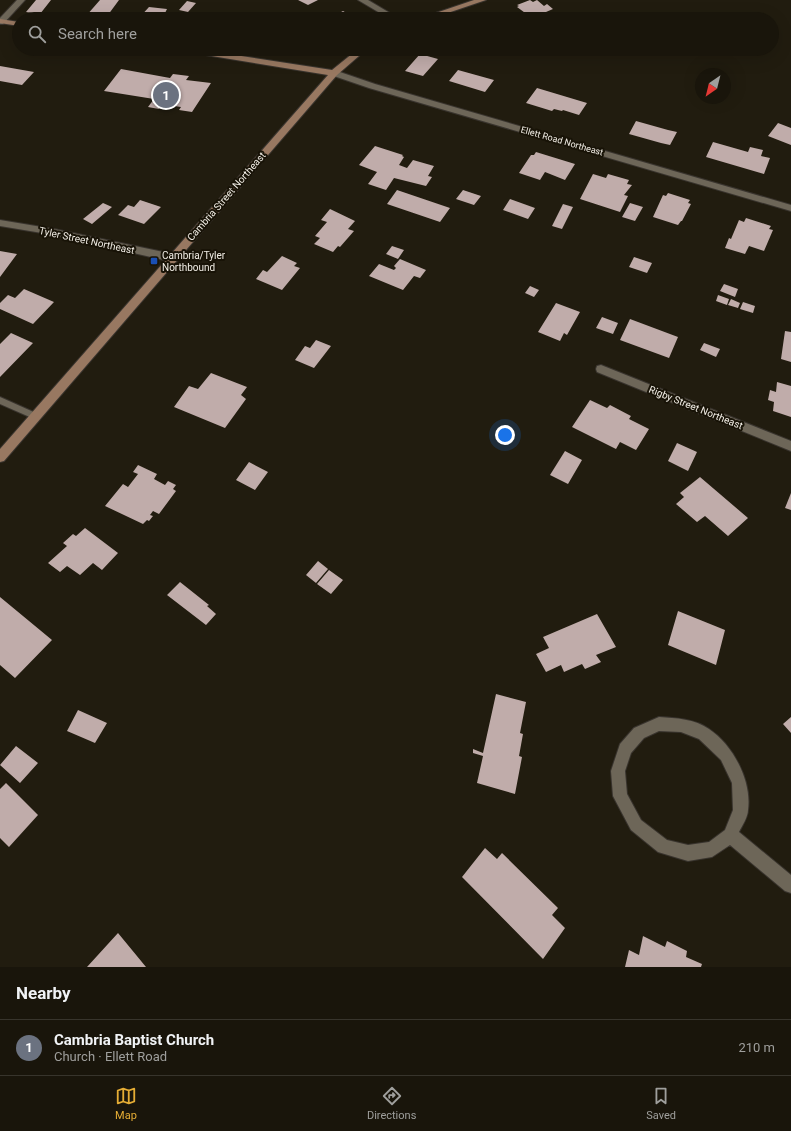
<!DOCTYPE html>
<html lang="en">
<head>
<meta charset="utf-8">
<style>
  body { margin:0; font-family:Roboto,sans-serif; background:#221e14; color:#f1f3f6 }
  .compass { position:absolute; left:695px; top:68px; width:36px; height:36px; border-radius:50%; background:#19150b; box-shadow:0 4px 16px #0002; rotate:215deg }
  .you { position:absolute; left:505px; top:435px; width:14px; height:14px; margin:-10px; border:3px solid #fff; border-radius:50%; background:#1a73e8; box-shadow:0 0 0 6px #1a73e833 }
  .badge { display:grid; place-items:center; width:26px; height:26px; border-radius:50%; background:#e5ad35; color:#fff; font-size:13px; font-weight:700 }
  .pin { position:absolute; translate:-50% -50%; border:2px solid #fff; box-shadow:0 1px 4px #0006 }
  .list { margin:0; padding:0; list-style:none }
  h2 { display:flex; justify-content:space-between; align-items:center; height:52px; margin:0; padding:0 16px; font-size:17px }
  h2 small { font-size:13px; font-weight:400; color:#9f9f9d }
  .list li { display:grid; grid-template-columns:26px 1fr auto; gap:12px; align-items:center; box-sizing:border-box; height:56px; padding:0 16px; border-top:1px solid #37342c }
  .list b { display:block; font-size:15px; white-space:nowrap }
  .list p { margin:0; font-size:13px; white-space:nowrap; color:#9f9f9d }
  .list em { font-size:13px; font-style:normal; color:#9f9f9d }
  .icon { flex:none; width:22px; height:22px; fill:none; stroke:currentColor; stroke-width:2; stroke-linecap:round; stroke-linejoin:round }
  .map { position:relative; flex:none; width:791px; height:967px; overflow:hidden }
  .search { position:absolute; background:#19150b; box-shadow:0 4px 16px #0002; left:12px; right:12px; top:12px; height:44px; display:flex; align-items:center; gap:10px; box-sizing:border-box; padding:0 14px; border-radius:22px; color:#9f9f9d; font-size:15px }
  .sheet { height:108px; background:#19150b }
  nav { display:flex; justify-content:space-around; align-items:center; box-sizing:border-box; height:56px; border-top:1px solid #37342c; background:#19150b; font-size:11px; color:#9f9f9d }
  nav a { display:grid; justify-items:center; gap:2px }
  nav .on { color:#e5ad35 }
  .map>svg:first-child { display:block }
</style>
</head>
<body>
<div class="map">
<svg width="791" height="967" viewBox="0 0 791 967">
  <rect width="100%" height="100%" fill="#211c0f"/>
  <path fill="#c0acaa" d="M36 0H51L40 14 26 12Z
    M100 0H119L105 19 86 16Z
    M298 0H318L308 5Z
    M530 0 533 2 537 0 544 6 547 4 553 9 532 18 517 7 519 6 517 5Z
    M187 1 196 3 188 12 179 10Z
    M149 7 167 9 162 19H138Z
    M343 11 355 18 328 19Z
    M420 54 438 59 423 76 405 71Z
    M0 66 34 72 22 85 0 81Z
    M121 69 170 78 173 74 189 76 186 80 211 83 192 112 179 110 181 107 174 106 177 103 164 101 159 109 148 107 154 99 104 91Z
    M458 70 494 80 485 92 449 81Z
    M537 88 587 103 579 115 563 110 562 111 554 109 552 111 526 103Z
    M636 121 668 130 677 132 670 145 661 143 629 134Z
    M778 123 791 128V145L768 136Z
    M713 142 748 152 750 147 763 150 761 156 770 158 764 174 706 157Z
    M375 146 403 155 402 156 404 157 399 165 407 168 413 160 434 166 428 176 432 177 426 186 394 178 386 190 368 184 377 172 359 165Z
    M536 152 575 164 565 180 545 172 540 180 519 173 531 155H534Z
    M593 174 606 178 608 174 629 180 627 184 632 185 624 195 628 196 620 212 580 199Z
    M397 190 450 208 440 222 387 204Z
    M463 190 481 196 474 205 456 199Z
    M668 193 690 200 688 203 691 204 682 221H681L678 225 653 217 663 195 666 196Z
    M510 199 535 208 528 219 503 210Z
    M140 200 161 207 144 224 118 215 128 205 134 207Z
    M103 203 112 207 92 224 83 219Z
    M630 203 643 207 635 221 622 217Z
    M563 204 573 207 562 229 552 226Z
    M330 209 355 221 348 229 354 231 340 247 338 246 333 252 314 244 320 238 315 236 327 222 321 220Z
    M746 218 771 226 769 229 773 230 764 251 749 246 745 254 725 248 729 238 731 239 739 220 744 222Z
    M392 246 404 250 398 259 386 254Z
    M0 251 17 254 0 277Z
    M282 256 297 263 294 266 300 268 282 290 256 279 263 270 267 272Z
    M634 257 652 263 647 273 629 267Z
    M400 259 426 270 420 278 414 276 403 290 369 276 379 264 394 270 396 268 394 266Z
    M724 284 738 289 735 297 720 291Z
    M530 286 539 290 534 297 525 293Z
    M24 289 54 302 33 324 0 309V303L8 295 15 298Z
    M718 295 729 299 727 305 716 301Z
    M731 299 740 303 738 308 728 305Z
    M743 302 755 306 753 313 740 309Z
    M556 303 580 312 567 335 564 333 560 341 538 332Z
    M602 317 618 323 613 334 596 328Z
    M630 319 678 337 669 358 620 340Z
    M785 331 791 332V362L781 359Z
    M11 333 33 343 0 377V344Z
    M316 340 331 346 314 368 295 360 305 346 310 348Z
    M704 343 720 349 716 357 700 350Z
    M211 373 247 387 241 395 246 399 225 428 174 407 189 386 198 389Z
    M777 382 791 386V417L773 411 774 402 768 400 770 390 776 392Z
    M590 400 607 408 610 405 631 416 629 419 649 429 636 450 620 442 616 449 572 427Z
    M677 443 697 452 688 471 668 461Z
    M565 451 582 460 568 484 550 475Z
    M249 462 268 472 255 490 236 480Z
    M138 465 157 474 154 479 165 485 168 481 176 485 173 489 176 491 159 514 153 511 150 515 153 516 149 521 147 520 143 524 105 506 123 484 128 487 138 474 133 472Z
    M700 477 748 518 728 536 705 516 697 522 676 504 684 497 680 493Z
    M791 493V510L785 508Z
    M85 528 118 553 102 570 93 563 80 575 67 566 60 572 48 563 67 546 63 543 73 534 76 536Z
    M318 561 328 569 316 583 306 575Z
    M329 570 343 580 331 594 317 584Z
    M180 582 209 605 207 606 216 614 206 625 167 595Z
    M0 597 52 640 15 678 0 665Z
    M678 611 725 630 716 665 668 645Z
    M597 614 616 647 596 655 601 662 585 669 582 664 564 672 561 665 546 672 536 654 549 648 543 637Z
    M496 694 526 702 520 733 523 734 519 756 522 757 515 794 477 783 483 756 473 753V749L483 753Z
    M78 710 107 723 95 743 67 731Z
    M791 717V733L783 724Z
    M16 746 38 763 20 783 0 765Z
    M6 783 38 815 9 847 0 838V789Z
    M485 848 497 859 502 853 558 908 552 915 565 928 543 959 462 877Z
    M118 933 146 967H87Z
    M643 936 665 947 667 941 687 951 686 957 702 964 701 967H625L629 950 639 955Z"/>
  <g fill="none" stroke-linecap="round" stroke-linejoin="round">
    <defs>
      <path id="lane" d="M0 397 38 414 39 416 38 418H32L0 404Z"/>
      <path id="street" d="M17 0H25L3 24H0V18Z
        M358 0H368L400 19H390Z
        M331 71H337L375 84 791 205V211L369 88 331 75Z
        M0 220 54 229 173 254 178 258 173 262 54 235 0 226Z
        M601 365 791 441V451L597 372 596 369 597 366Z
        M659 717C676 718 695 719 709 729 733 745 752 781 748 810 748 817 742 826 739 832L791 875V893L785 891 730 845 712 857 688 861 658 852 631 830 613 796 611 771 620 744 634 728ZM659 731 681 732 699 739 721 760 732 783 733 810 725 830 709 842 688 845 667 840 641 820 627 794 625 771 631 753 644 738Z"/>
      <path id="secondary" d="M474 0H486L430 19H418Z
        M0 19 19 22V26L0 23Z
        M177 49H196L332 70 358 49H367L337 75 4 461 0 462V449L328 75 181 51Z"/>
    </defs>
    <use href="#lane" stroke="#39342e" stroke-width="2"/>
    <use href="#street" stroke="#39342e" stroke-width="2"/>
    <use href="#secondary" stroke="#39342e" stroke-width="2"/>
    <use href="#lane" fill="#6d6658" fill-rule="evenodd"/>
    <use href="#street" fill="#6d6658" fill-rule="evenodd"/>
    <use href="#secondary" fill="#987861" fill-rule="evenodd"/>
  </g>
  <rect fill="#1a4fb4" stroke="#181307" stroke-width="1.5" x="150" y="257" width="8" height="8" rx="2"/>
  <g text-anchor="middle" stroke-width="4" stroke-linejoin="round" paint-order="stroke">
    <g font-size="9" fill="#f2eee6" stroke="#181307">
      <text transform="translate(562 141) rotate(16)" y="3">Ellett Road Northeast</text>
    </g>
    <g font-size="10" fill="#f2eee6" stroke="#181307">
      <text transform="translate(226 196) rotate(-49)" y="4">Cambria Street Northeast</text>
      <text transform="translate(87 240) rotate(12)" y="4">Tyler Street Northeast</text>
      <text transform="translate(696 407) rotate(22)" y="4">Rigby Street Northeast</text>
    </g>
    <g font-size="10" fill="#f2eee6" stroke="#181307" text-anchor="start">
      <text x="162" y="259">Cambria/Tyler<tspan x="162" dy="12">Northbound</tspan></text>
    </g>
  </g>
</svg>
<svg class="compass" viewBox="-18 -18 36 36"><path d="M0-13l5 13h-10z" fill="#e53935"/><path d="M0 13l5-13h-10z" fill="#9f9f9d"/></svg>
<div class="you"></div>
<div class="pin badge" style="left:166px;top:95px;background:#6b7280">1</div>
<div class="search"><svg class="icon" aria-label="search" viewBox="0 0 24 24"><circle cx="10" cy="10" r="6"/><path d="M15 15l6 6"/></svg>Search here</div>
</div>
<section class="sheet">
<h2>Nearby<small></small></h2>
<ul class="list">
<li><span class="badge" style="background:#6b7280">1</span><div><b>Cambria Baptist Church</b><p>Church · Ellett Road</p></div><em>210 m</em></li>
</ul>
</section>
<nav>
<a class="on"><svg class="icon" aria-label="map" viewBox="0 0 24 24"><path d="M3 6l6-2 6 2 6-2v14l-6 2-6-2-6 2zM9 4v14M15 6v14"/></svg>Map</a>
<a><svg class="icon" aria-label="directions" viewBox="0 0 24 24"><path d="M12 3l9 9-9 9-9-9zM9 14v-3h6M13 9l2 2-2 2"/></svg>Directions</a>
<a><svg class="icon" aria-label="saved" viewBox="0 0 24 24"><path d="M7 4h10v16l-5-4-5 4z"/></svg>Saved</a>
</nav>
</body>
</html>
